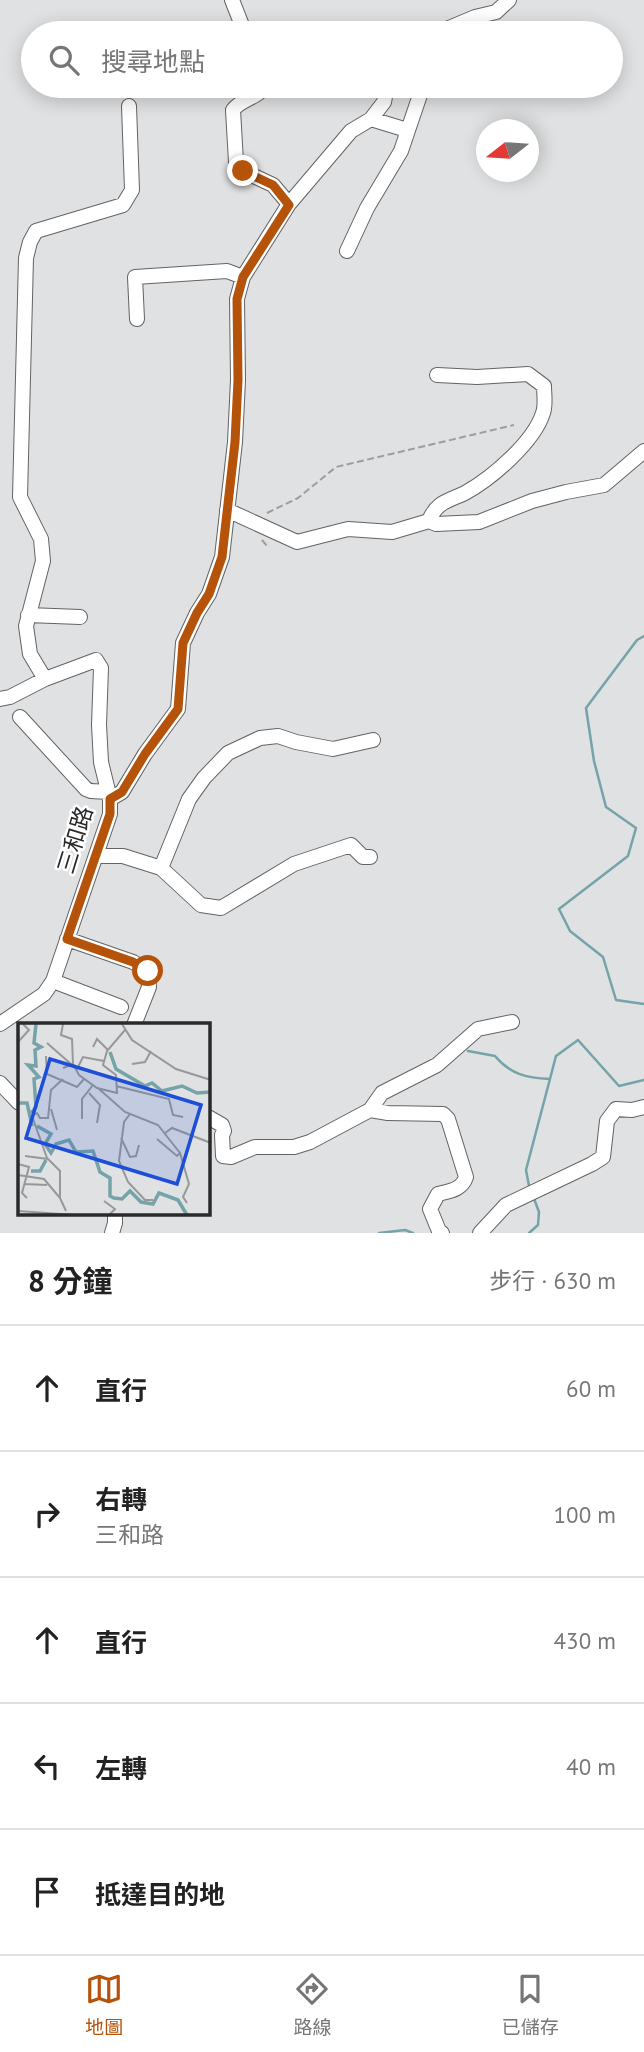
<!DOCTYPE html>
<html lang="zh-TW">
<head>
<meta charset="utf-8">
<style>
  body { margin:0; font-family:"PT Sans","Noto Sans TC",sans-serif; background:#f2f2f2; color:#222 }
  .compass { position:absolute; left:476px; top:119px; width:63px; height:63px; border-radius:50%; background:#fff; box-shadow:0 4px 18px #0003; rotate:253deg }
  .stop { position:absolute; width:21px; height:21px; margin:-16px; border:5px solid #b45309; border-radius:50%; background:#fff }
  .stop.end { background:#b45309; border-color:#fff; box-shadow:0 2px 7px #0008 }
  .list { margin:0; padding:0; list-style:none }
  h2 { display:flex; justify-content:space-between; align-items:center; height:91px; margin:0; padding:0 28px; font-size:30px }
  h2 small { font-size:23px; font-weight:400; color:#767676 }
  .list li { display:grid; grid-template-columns:46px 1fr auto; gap:21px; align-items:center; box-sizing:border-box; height:126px; padding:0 28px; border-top:2px solid #e0e0e0 }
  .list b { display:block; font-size:26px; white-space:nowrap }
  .list p { margin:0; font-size:23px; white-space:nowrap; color:#767676 }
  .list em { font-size:23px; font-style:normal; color:#767676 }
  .icon { flex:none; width:38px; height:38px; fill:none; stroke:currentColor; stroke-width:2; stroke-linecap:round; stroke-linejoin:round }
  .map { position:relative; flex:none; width:644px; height:1233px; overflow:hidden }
  .search { position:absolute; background:#fff; box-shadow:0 4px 18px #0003; left:21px; right:21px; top:21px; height:77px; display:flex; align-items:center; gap:18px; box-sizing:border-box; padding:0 24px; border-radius:38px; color:#767676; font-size:26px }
  .sheet { height:721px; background:#fff }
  nav { display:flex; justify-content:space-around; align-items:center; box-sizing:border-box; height:98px; border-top:2px solid #e0e0e0; background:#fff; font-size:19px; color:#767676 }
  nav a { display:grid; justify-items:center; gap:4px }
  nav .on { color:#b45309 }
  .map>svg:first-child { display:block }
</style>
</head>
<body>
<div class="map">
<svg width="644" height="1233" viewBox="0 0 644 1233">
  <rect width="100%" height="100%" fill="#e0e1e2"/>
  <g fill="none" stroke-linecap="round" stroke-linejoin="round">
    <path stroke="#75a3aa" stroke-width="2.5" d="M644 636 637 640 586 708 594 761 606 807 636 828 628 856 559 909 570 931 603 957 616 1000 644 1004
      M468 1051 495 1056C510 1074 526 1078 550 1079
      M529 1186 526 1170 556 1056 578 1040 619 1086 644 1080
      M379 1233 405 1230 413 1233
      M529 1233 538 1225 539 1212 533 1196"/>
    <defs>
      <path id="minor" d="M232 0 245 33
        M437 33 475 17 496 12 509 0
        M265 86C257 99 242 98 233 110L236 162 243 171 273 185 289 204
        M371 119 407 130
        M347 251 367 208 401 151 423 86
        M137 319 135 277 227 271 243 277
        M227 510 297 542 348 529 392 532 429 521 436 524 479 522 532 501 566 492 604 485 644 451
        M429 521C436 502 448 501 465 493 492 478 534 442 543 413 546 405 544 394 544 386L528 374 477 377 437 375
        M28 615 80 617
        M45 679 30 654 26 626 43 561 41 539 20 497 26 258 30 242 36 231 123 205 132 190 129 106
        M0 699 10 697 45 679 96 660 101 668 99 725 101 762 110 799V814L53 981 44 994 0 1024
        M20 717 86 789 91 791 108 792
        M110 799 122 792 145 754 178 709 183 643 197 613 209 594 222 557 235 442 238 380 237 299 243 277 289 204 351 131 371 119 384 102 387 86
        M96 856H123L161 868 201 905 221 908 294 864 351 845 363 857H370
        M161 868 189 799 204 778 228 753 260 738 278 736 296 742 333 749 373 740
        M67 939 133 962 148 971 149 987 134 1025
        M53 981 121 1007
        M0 1083 19 1103
        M370 1110 382 1093 437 1065 478 1029 512 1022
        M208 1117 222 1125 224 1131 222 1135 223 1156 231 1157 255 1147H294L310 1142 370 1110 388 1113 443 1114 448 1119 466 1177C462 1190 449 1191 438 1194L430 1209 439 1231 442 1233
        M112 1233 115 1223V1214
        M480 1233 506 1205 592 1164 603 1157 607 1121 616 1109 632 1110 644 1107"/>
    </defs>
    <use href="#minor" stroke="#636364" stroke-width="16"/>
    <path stroke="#9c9d9e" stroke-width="2" stroke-dasharray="7 3.5" stroke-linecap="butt" d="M267 513 298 498 336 467 514 425
      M262 540 268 547"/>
    <use href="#minor" stroke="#fff" stroke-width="14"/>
  </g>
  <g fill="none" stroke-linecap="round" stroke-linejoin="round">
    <path stroke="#b45309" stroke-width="9" d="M148 971 133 962 67 939 110 814V799L122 792 145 754 178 709 183 643 197 613 209 594 222 557 235 442 238 380 237 299 243 277 289 205 273 185 243 171"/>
  </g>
  <g text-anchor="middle" stroke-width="5" stroke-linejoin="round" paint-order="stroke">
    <g font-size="23" fill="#2a2a2b" stroke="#fff">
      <text transform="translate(75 840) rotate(-73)" y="8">三和路</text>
    </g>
  </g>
  <g transform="translate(18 1023)">
    <rect width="192" height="192" fill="#e0e1e2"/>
    <path fill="none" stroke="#75a3aa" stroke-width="3.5" d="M92 29 98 46 127 63 134 60 144 68 164 63 179 70 193 69M0 80H9L14 103M13 90 18 84 16 56 21 54 10 42 18 43 17 27 23 24 16 20 18 1M19 103 33 111 27 121 33 130 38 121 51 117 58 129 75 128 82 149 92 155V173L96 175 104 176 112 168 123 179 135 181 141 170 160 177 169 192M13 148H22L28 137"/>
    <path fill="none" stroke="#979899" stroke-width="2" d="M45 1 43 12 54 16 55 41M104 1 114 17 158 46 193 57M0 19 11 7 5 1M29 20 53 41M75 24 79 16 90 27M28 33 29 51 59 64 66 56M114 41 127 39 133 28M45 45 55 41 61 52 79 65 99 70 98 52 85 42 89 28 107 7M59 46 65 34 86 38M45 56 33 67 30 95H22L19 90 14 93 29 135 42 148V175L48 188M98 63 151 76 155 92 165 94M81 66 107 89 140 102 162 130M71 70 82 82 79 100M33 86 39 107M112 91 106 99 101 138 110 159 127 177H135M64 96V76L75 62M147 110 154 105 193 120M103 115 112 134 118 133 121 122M139 116 159 133 162 130 171 161 165 174 169 180M7 133 30 136M0 141 11 144 4 170 9 175M0 152 26 156 42 175M6 161 29 162M86 178 97 186 91 192M0 188 57 192"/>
    <path fill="#1d4ed8" fill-opacity="0.15" stroke="#1d4ed8" stroke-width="3.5" d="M32 36 183 82 159 161 8 115Z"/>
    <rect width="192" height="192" fill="none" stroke="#2a2a2b" stroke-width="3.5"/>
  </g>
</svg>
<svg class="compass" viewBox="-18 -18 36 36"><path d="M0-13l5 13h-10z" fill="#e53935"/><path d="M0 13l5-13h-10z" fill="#767676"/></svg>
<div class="stop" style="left:148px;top:971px"></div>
<div class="stop end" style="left:243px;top:171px"></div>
<div class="search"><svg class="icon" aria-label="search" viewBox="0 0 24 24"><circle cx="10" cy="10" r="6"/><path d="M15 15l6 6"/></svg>搜尋地點</div>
</div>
<section class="sheet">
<h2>8 分鐘<small>步行 · 630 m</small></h2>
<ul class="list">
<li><svg class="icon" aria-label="ahead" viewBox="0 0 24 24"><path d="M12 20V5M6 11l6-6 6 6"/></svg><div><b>直行</b></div><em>60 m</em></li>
<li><svg class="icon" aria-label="right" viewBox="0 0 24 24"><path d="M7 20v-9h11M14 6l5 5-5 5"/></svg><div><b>右轉</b><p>三和路</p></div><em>100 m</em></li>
<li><svg class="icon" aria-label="ahead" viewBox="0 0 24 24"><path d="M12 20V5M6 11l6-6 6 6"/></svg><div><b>直行</b></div><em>430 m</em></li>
<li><svg class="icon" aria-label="left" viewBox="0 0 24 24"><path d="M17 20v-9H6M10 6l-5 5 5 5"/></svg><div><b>左轉</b></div><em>40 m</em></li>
<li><svg class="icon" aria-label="arrive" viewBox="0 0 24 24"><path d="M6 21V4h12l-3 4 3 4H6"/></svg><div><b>抵達目的地</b></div></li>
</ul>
</section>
<nav>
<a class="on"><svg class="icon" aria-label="map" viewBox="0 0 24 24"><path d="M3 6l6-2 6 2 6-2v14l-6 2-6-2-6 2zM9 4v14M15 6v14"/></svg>地圖</a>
<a><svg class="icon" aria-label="directions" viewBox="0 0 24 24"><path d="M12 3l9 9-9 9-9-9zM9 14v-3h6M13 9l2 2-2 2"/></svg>路線</a>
<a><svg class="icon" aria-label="saved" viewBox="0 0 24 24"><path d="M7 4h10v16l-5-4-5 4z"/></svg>已儲存</a>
</nav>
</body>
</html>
